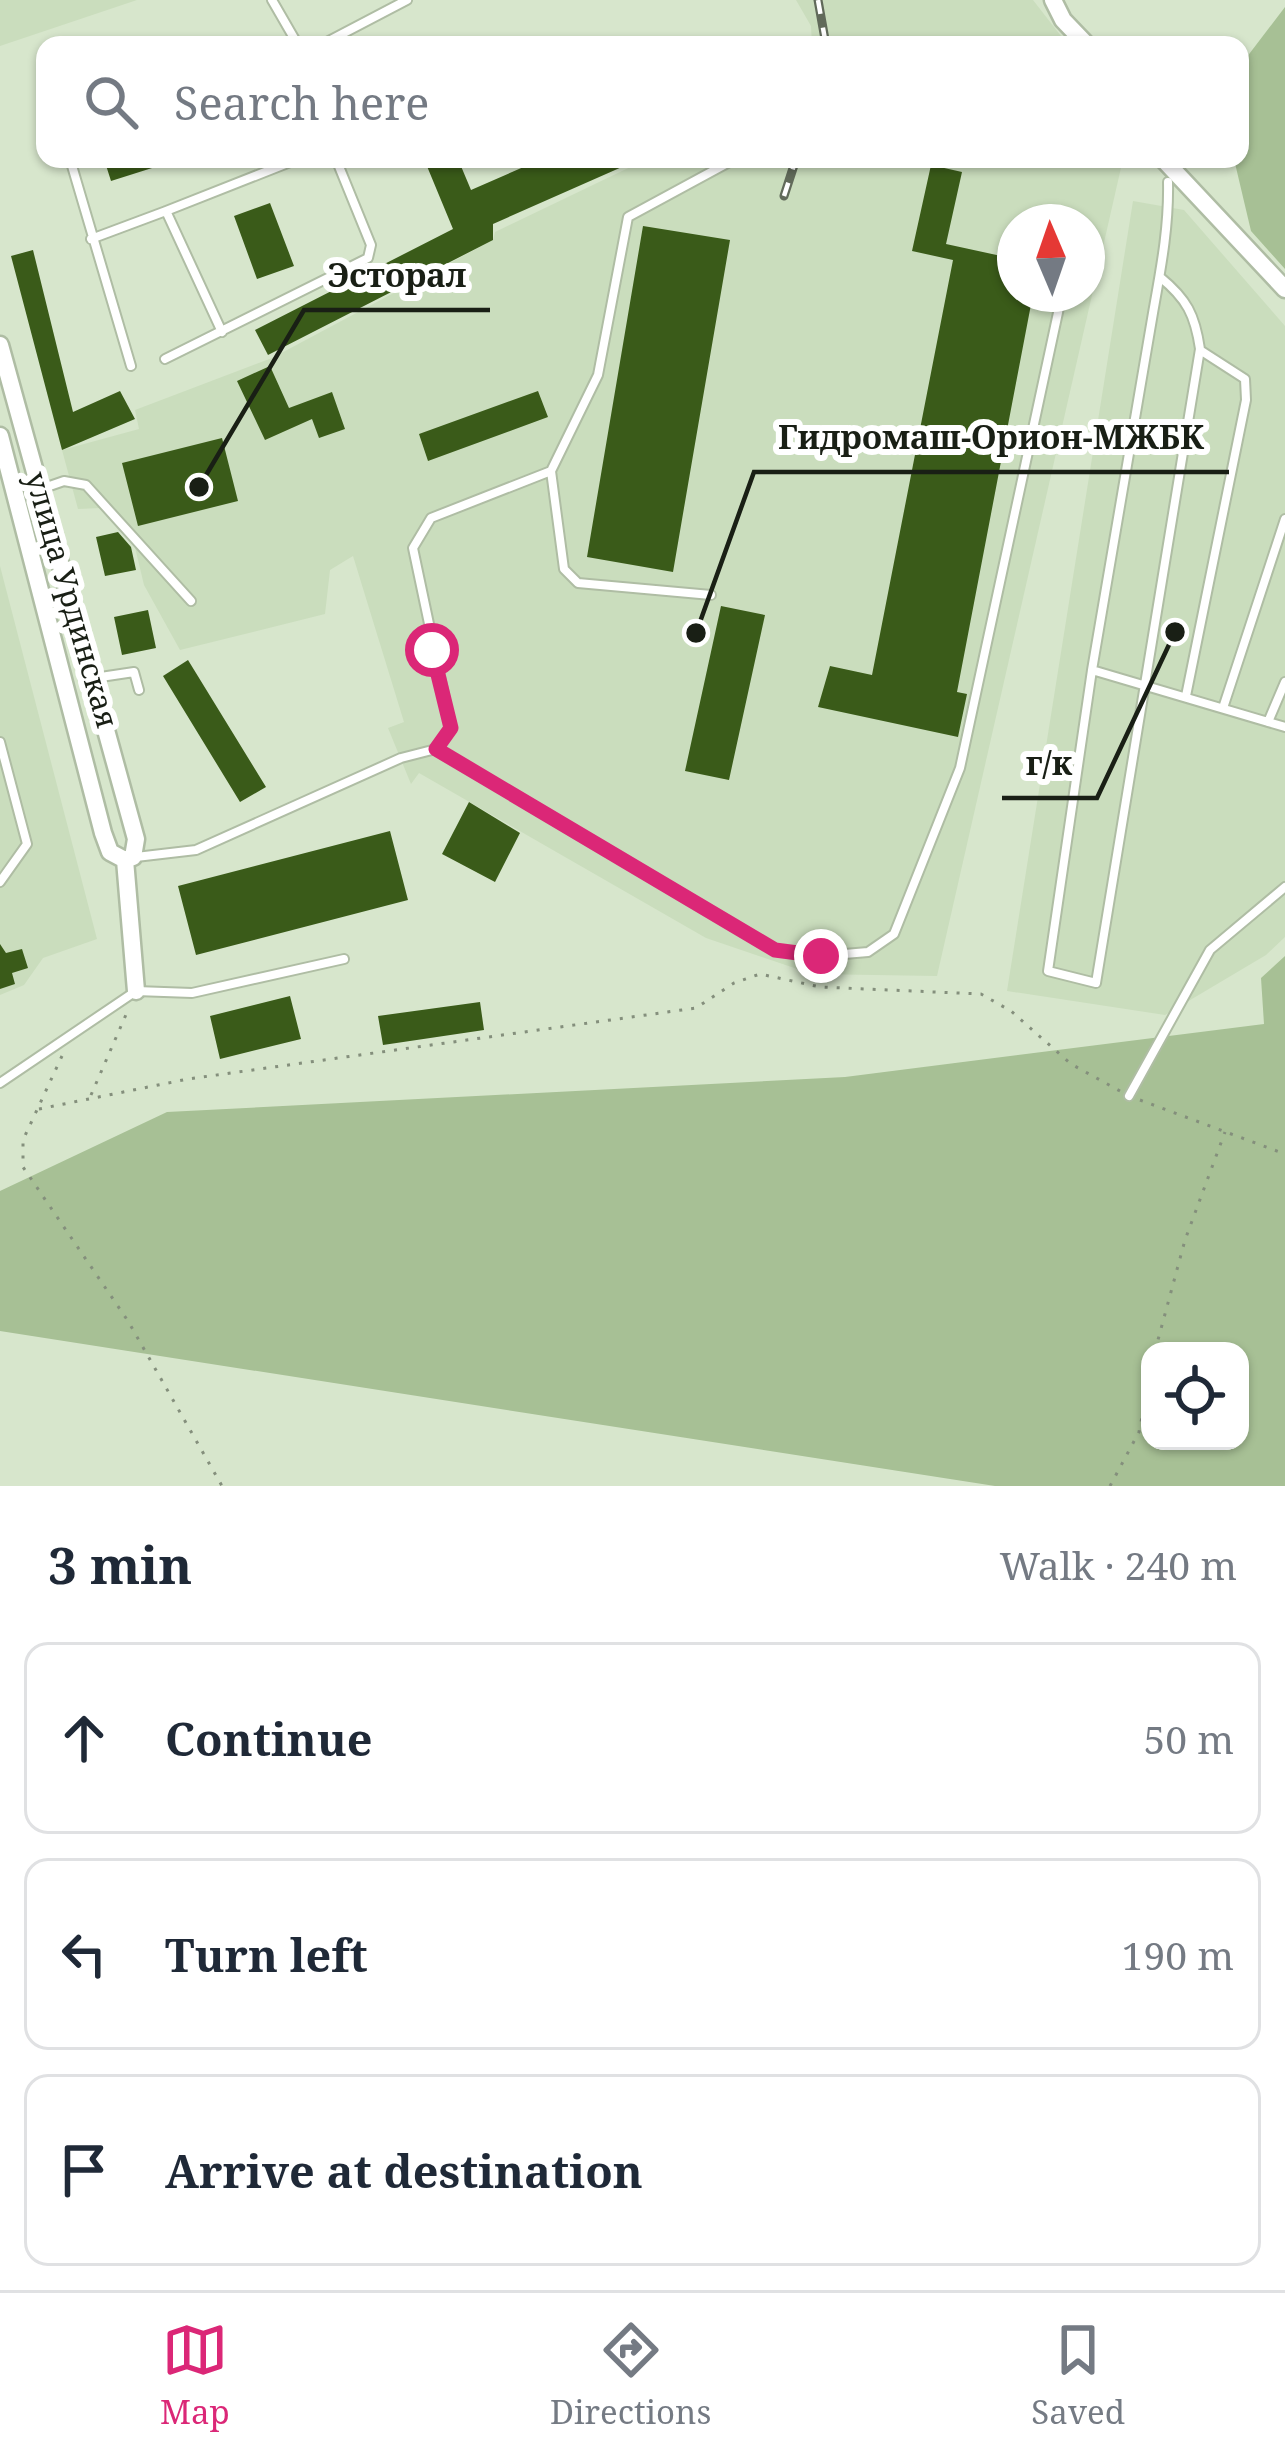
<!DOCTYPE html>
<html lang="en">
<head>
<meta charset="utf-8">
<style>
  body { margin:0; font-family:"Noto Serif",serif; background:#f2f2f3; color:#1f2937 }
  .controls { position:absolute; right:36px; bottom:36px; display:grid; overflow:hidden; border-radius:24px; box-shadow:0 3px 9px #0004 }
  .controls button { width:108px; height:108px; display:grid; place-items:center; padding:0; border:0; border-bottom:3px solid #e0e1e3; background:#fff; color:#1f2937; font:60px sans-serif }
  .compass { position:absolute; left:997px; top:204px; width:108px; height:108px; border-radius:50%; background:#fff; box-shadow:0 3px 9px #0004; rotate:358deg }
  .stop { position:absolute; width:36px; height:36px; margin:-27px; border:9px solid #db2777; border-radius:50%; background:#fff }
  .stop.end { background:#db2777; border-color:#fff; box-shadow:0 3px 12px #0008 }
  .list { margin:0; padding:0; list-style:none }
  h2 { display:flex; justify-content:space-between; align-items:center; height:156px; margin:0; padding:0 48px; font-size:51px }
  h2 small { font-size:39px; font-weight:400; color:#747a83 }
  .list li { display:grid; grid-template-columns:78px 1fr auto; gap:36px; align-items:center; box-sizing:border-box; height:192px; margin:0 24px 24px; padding:0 24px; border:3px solid #e0e1e3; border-radius:24px }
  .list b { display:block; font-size:45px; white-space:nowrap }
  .list em { font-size:39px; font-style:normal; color:#747a83 }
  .icon { flex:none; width:66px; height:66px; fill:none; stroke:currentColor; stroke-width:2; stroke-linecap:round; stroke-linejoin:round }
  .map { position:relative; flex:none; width:1285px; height:1486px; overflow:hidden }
  .search { position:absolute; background:#fff; box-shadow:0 3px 9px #0004; left:36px; right:36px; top:36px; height:132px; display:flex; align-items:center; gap:30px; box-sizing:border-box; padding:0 42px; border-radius:24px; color:#747a83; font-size:45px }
  .sheet { height:804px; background:#fff }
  nav { display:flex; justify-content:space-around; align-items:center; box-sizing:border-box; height:168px; border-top:3px solid #e0e1e3; background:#fff; font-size:33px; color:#747a83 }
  nav a { display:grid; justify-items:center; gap:6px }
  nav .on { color:#db2777 }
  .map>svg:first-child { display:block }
</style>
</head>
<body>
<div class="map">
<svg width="1285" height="1486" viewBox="0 0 1285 1486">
  <rect width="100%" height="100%" fill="#d7e6cc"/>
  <path fill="#caddbd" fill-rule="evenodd" d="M0 0H137L0 46Z
    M796 0H1033L1068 45H812L811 26Z
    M647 159H1123L937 976 812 974 706 938 419 773 411 784 388 728 404 722 353 556 330 570 325 614 180 650 144 585 133 539 101 508 78 509 62 450 139 429 135 410 272 358 493 240 495 232ZM1015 222H1087V294H1015Z
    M1133 201 1184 210 1285 326V937L1266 955 1165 1015 1007 991Z
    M0 566 97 939 43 958 24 985 0 995Z"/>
  <path fill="#a7c095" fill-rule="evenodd" d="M1285 7V269L1251 231 1234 159H1240V66Z
    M1285 956V1486H995L0 1331V1191L167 1112 845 1077 1264 1024 1261 978ZM1150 1351H1240V1441H1150Z"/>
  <path fill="#3a5b19" d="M104 159H171V162L111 181Z
    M424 159H458L471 190 542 159H640L493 224V240L268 355 255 330 453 229Z
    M931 165 962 172 946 244 1015 259V294H1033L957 692 967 694 958 737 818 707 830 666 872 675 953 260 912 251Z
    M270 203 294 266 257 279 234 216Z
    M643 226 730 240 673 572 587 557Z
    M33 250 73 412 120 391 135 419 62 450 11 256Z
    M270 366 289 408 332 392 345 429 319 438 312 419 265 440 237 381Z
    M538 391 548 417 428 461 419 434Z
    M222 438 238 501 138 526 122 463Z
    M118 532 131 547 136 570 105 576 96 537Z
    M721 606 765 615 729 780 685 771Z
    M148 610 156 648 122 655 114 617Z
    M188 660 266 787 240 802 163 676Z
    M469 802 520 833 495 882 442 854Z
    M390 831 408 900 196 955 178 886Z
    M0 944 6 953 22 949 28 968 12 973 15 984 0 989Z
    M290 996 301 1039 220 1059 210 1016Z
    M480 1002 484 1030 383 1045 378 1016Z"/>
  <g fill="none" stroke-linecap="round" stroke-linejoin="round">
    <defs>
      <path id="lane" d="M272 0 298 45
        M321 45 407 0
        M70 159 131 366
        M91 239 166 211
        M1160 277C1187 299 1195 315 1200 349L1096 983 1048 971 1092 670 1153 313C1161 268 1169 227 1168 182
        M222 332 166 211 298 159
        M165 359 368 258 371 245 336 159
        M551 471 564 569 578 583 711 595
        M41 489 64 481 86 485 191 601
        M1092 670 1285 727
        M94 678 134 672 139 690
        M1186 696 1246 400 1245 379 1200 350
        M1223 708 1285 519
        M1268 722 1285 682
        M0 742 27 844 0 882
        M436 749 775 950 821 956 868 952 894 934 960 768 1062 294
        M136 857 196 850 401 758 436 749 451 728 413 548 431 518 551 471 598 375 628 217 735 159
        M0 1083 136 991 192 993 344 959
        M1129 1096 1210 950 1285 887"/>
      <path id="street" d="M1053 0 1063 20 1087 45
        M1163 159 1285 289
        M0 345 136 839 133 857 125 860 110 852 103 833 0 436
        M125 860 136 991"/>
    </defs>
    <use href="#lane" stroke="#afbda4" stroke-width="12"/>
    <use href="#street" stroke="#afbda4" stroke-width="21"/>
    <path stroke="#848f7c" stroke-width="3" stroke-dasharray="3 9" stroke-linecap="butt" d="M62 1056 23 1140V1167L128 1321 222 1486
      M91 1095 128 1010
      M1140 1100 1285 1154
      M39 1109 188 1079 696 1008 734 983 760 974 820 987 981 994 1011 1011 1071 1064 1120 1091
      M1155 1351 1185 1240 1225 1132
      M1110 1486 1139 1432 1150 1377"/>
    <use href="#lane" stroke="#fff" stroke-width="8"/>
    <use href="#street" stroke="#fff" stroke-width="16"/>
    <defs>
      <path id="rail" d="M818 0 826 45
        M784 196 796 159"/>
    </defs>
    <use href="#rail" stroke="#616a5a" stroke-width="9"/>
    <use href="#rail" stroke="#fff" stroke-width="4.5" stroke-dasharray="14" stroke-linecap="butt"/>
  </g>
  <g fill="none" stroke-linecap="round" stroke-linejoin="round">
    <path stroke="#db2777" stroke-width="15" d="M432 650 451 728 436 749 775 950 821 956"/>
  </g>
  <g text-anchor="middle" stroke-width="12" stroke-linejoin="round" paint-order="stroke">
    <g font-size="30" fill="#191f15" stroke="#fff">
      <text transform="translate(71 600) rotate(74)" y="10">улица Урдинская</text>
    </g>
  </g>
  <path fill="none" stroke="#191f15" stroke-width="4.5" d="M199 487L304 310H490M696 633L754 472H1229M1175 632L1097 798H1002"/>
  <g fill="#191f15" stroke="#fff" stroke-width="4.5">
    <circle cx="199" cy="487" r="12"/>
    <circle cx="696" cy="633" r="12"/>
    <circle cx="1175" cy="632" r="12"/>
  </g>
  <g font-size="33" text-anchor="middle" font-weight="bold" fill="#191f15" stroke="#fff" stroke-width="12" stroke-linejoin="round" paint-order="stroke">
    <text x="397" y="287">Эсторал</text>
    <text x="991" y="449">Гидромаш-Орион-МЖБК</text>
    <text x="1049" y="775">г/к</text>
  </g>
</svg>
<div class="controls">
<button><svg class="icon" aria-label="locate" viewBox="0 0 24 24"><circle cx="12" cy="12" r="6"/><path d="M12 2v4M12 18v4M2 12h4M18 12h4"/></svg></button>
</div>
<svg class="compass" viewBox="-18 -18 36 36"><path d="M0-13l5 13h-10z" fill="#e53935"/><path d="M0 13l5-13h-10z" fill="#747a83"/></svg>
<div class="stop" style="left:432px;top:650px"></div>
<div class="stop end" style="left:821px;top:956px"></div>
<div class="search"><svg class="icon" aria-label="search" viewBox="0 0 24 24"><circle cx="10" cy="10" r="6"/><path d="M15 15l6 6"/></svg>Search here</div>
</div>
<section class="sheet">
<h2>3 min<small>Walk · 240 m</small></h2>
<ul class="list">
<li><svg class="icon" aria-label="ahead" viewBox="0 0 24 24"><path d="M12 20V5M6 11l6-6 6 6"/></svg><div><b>Continue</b></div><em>50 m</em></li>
<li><svg class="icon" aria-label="left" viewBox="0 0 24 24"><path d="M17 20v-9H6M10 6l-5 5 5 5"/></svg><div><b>Turn left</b></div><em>190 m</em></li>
<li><svg class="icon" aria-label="arrive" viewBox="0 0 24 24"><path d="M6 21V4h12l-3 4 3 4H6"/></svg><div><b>Arrive at destination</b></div></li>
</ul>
</section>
<nav>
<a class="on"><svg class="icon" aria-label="map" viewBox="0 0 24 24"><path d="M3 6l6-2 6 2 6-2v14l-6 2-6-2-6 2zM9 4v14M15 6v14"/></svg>Map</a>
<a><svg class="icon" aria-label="directions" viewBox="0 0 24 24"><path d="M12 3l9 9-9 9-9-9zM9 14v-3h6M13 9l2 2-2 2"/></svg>Directions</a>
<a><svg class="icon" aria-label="saved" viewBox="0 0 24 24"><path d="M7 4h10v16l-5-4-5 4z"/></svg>Saved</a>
</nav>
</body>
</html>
